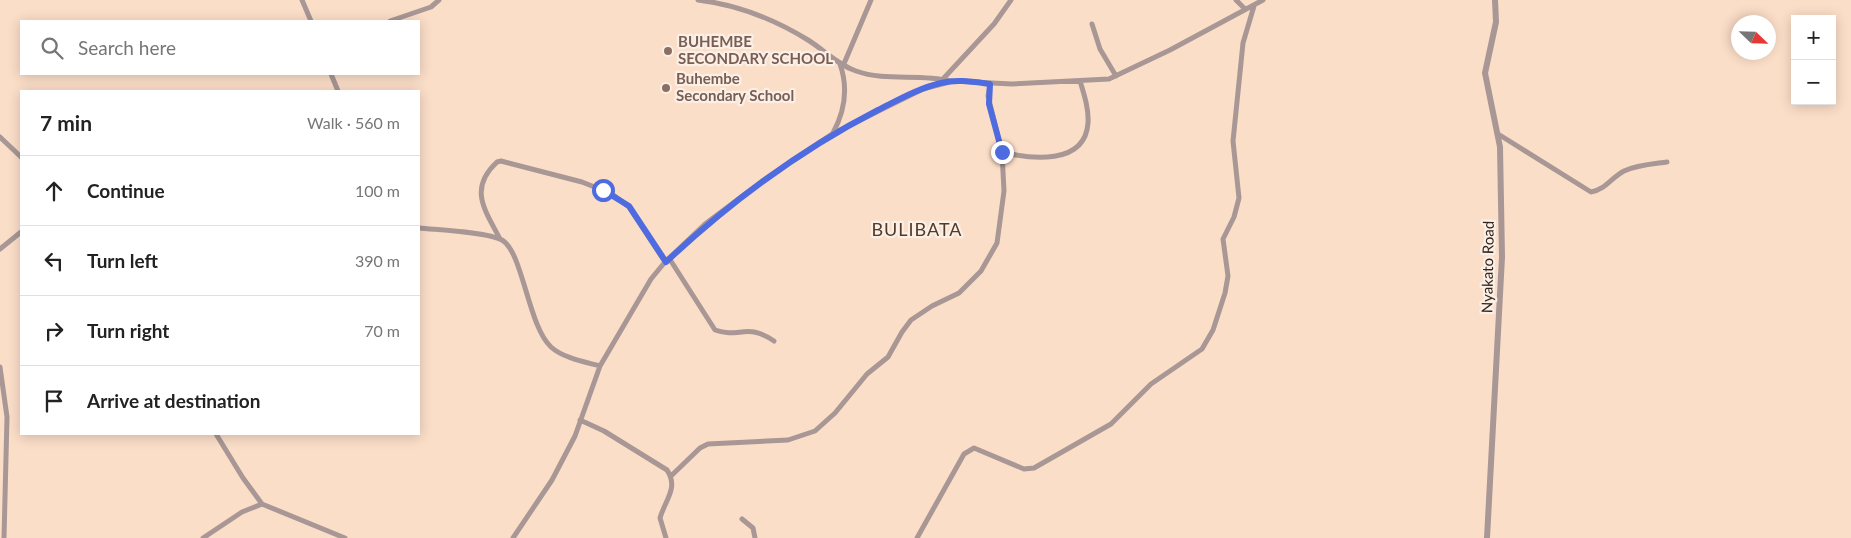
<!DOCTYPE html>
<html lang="en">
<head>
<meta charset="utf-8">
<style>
  body { margin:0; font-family:Lato,sans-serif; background:#f2f2f2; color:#222 }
  .controls { position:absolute; right:15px; top:15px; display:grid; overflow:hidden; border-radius:0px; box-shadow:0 2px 12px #0003 }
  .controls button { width:45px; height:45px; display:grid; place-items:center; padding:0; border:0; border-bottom:1px solid #e0e0e0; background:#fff; color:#222; font:25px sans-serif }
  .compass { position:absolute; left:1731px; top:15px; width:45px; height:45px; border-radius:50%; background:#fff; box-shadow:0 2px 12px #0003; rotate:113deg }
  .stop { position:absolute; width:15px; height:15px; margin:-11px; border:4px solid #4f6be0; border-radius:50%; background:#fff }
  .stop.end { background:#4f6be0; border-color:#fff; box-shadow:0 1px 5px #0008 }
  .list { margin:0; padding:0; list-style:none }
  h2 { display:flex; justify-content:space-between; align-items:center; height:65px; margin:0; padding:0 20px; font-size:21px }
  h2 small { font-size:16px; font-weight:400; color:#767676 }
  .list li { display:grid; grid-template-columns:32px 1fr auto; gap:15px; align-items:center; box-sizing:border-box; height:70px; padding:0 20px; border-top:1px solid #e0e0e0 }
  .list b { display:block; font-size:19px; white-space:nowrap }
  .list em { font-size:16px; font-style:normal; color:#767676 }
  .icon { flex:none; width:28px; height:28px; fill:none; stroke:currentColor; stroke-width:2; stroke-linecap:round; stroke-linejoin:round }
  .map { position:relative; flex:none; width:1851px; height:538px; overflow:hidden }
  .search { position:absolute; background:#fff; box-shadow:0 2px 12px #0003; left:20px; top:20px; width:400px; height:55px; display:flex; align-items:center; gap:12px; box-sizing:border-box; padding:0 18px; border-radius:0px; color:#767676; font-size:19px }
  .panel { position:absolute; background:#fff; box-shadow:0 2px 12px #0003; left:20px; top:90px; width:400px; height:345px; border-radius:0px }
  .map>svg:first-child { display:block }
</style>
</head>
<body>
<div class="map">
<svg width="1851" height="538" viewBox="0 0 1851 538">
  <rect width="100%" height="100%" fill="#fbdec8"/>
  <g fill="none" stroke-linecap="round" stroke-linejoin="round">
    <path stroke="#a89795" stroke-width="5" d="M302 0 311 21
      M698 0C739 5 774 19 808 40 824 50 838 65 856 71 886 82 919 73 950 81
      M1236 0 1245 9
      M390 21 431 7 439 0
      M1092 24 1100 49 1116 76
      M843 66 871 0
      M331 74 338 91
      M943 79 994 24 1011 0
      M833 133C845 111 848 87 840 64
      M1498 134 1591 192C1605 190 1612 177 1624 171 1637 165 1653 164 1667 162
      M0 137 21 157
      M1002 152C1030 159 1085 166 1088 123 1089 109 1084 94 1080 81
      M419 228C438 230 487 232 502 240 523 252 528 326 551 347 563 358 585 362 600 366
      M500 239C485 210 468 189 497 162L501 161 582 182 612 194 629 207 665 262
      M0 249 21 232
      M669 258 715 330C740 339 746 322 774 341
      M0 367 7 417 4 538
      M580 420 604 431 667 470C679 488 665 500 660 518L666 538
      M216 434 243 478 262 504 345 538
      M671 476 700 448 708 444 788 440 815 431 835 413 867 374 888 357 902 332 911 320 932 306 959 293 981 271 997 243 1004 191 1002 152 988 96 990 84
      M742 519 753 528 755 538
      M203 538 242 512 262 504
      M513 538 552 480 575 436 600 366 651 279 665 262 705 224 768 177 832 134 923 89 953 81 1012 84 1109 79 1170 50 1263 0
      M917 538 964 454 974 448 1024 469 1034 468 1111 424 1151 384 1202 349 1213 330 1225 293 1228 276 1223 239 1234 217 1239 198 1233 141 1243 43 1254 6"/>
    <path stroke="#a89795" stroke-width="6" d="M1487 538 1502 257 1500 147 1485 73 1496 22 1495 0"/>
  </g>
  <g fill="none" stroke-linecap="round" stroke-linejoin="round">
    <path stroke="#4f6be0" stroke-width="6" d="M603 190 629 206 666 262C730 202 800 150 878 110 898 100 919 88 941 83 957 79 974 82 990 84L989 104 1002 152"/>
  </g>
  <g fill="#8d6e63" stroke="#fbefe6" stroke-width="2">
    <circle cx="668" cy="51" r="5"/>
    <circle cx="666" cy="88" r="5"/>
  </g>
  <g text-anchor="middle" stroke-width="4.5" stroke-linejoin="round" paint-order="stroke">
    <g font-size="15" font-weight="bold" fill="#785e54" stroke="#fbefe6" text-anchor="start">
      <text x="678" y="47">BUHEMBE<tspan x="678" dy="17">SECONDARY SCHOOL</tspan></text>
      <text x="676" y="84">Buhembe<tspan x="676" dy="17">Secondary School</tspan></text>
    </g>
    <g font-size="15" fill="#31261e" stroke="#fbefe6">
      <text transform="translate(1488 267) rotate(-89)" y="5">Nyakato Road</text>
    </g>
    <g font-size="18" letter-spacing="1" fill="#523b28" stroke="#fbefe6">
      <text x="917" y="236">BULIBATA</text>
    </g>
  </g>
</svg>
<div class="controls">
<button>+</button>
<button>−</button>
</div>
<svg class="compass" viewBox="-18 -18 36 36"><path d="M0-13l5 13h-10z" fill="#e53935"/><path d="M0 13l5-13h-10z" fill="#767676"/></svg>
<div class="stop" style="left:603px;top:190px"></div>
<div class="stop end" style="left:1002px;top:152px"></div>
<div class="search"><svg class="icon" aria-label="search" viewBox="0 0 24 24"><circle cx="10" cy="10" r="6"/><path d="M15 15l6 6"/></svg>Search here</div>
<section class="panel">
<h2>7 min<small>Walk · 560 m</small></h2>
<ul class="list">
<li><svg class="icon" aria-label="ahead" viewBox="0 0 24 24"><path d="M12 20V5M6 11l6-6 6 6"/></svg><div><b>Continue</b></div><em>100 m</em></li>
<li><svg class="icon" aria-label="left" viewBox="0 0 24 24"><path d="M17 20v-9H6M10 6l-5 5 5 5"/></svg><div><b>Turn left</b></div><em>390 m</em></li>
<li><svg class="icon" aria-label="right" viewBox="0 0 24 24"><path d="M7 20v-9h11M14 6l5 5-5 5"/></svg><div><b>Turn right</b></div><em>70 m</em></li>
<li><svg class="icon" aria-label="arrive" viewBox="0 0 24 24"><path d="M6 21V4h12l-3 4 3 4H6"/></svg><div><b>Arrive at destination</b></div></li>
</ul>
</section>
</div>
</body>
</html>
